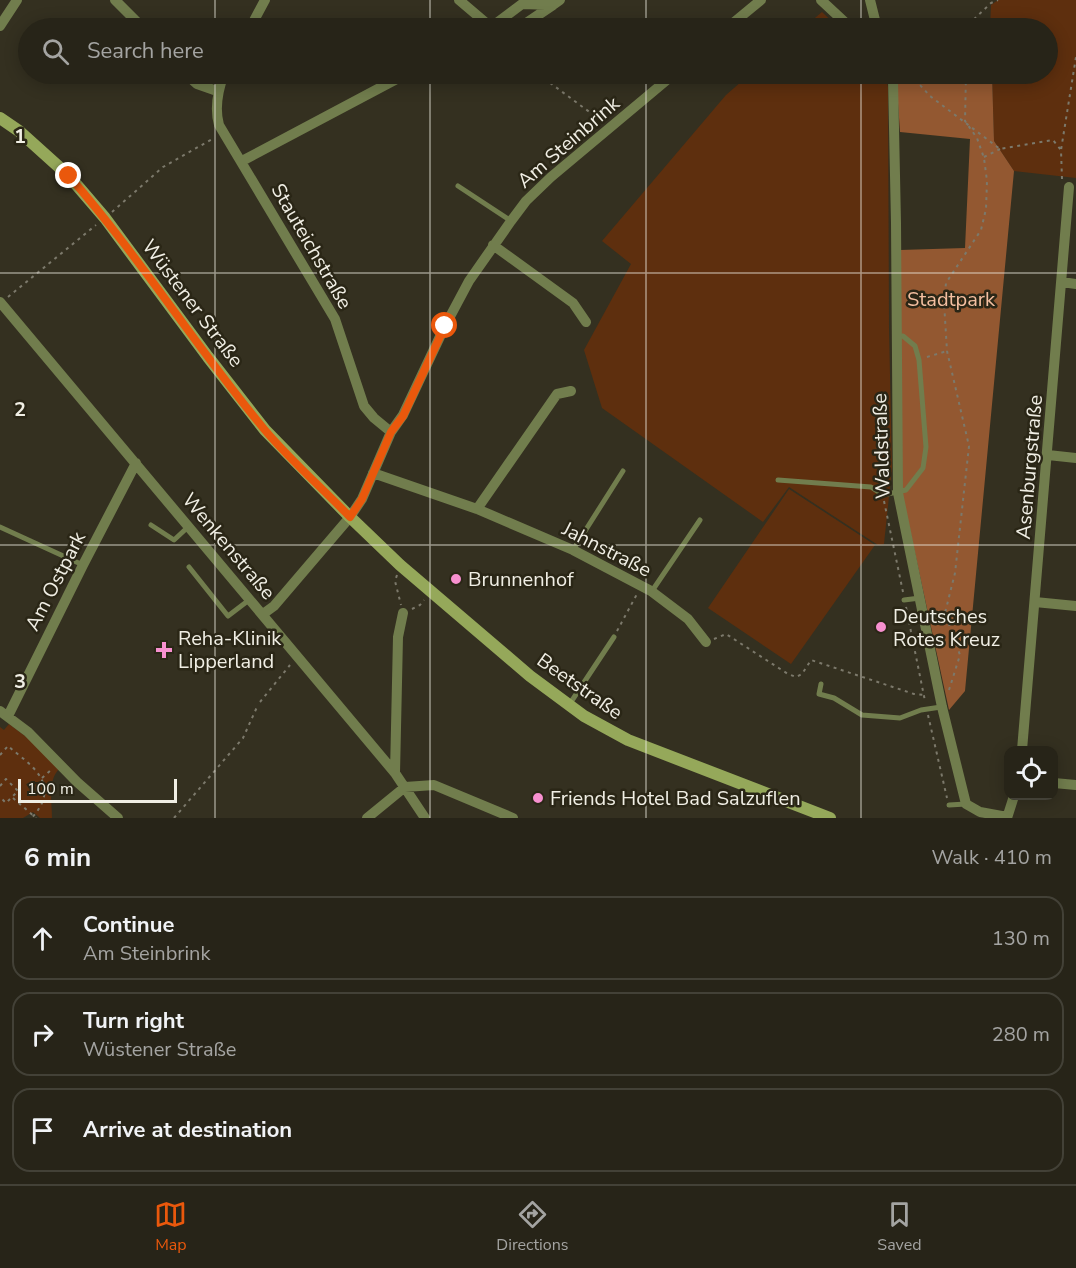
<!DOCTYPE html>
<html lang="en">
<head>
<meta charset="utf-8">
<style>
  body { margin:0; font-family:"Nunito Sans",sans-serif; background:#333025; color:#f1f3f6 }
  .controls { position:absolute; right:18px; bottom:18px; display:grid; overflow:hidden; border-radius:12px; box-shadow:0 3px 15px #0003 }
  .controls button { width:54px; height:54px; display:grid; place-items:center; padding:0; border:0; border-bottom:2px solid #434137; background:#272418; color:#f1f3f6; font:30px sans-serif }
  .scale { position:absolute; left:18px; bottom:15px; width:159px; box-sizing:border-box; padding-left:6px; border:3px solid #f0eee4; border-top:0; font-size:16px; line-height:21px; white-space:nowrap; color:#f0eee4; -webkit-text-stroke:4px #2a2616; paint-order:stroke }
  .stop { position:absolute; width:18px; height:18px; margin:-14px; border:4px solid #ea580c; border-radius:50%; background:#fff }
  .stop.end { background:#ea580c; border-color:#fff; box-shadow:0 2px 6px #0008 }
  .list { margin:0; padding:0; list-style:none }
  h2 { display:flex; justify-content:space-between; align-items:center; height:78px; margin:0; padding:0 24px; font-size:26px }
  h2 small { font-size:20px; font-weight:400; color:#a4a4a2 }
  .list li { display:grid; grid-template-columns:39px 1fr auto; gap:18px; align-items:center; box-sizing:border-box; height:84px; margin:0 12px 12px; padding:0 12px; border:2px solid #434137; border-radius:18px }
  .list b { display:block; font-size:22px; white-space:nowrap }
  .list p { margin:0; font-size:20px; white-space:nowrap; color:#a4a4a2 }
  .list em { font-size:20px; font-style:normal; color:#a4a4a2 }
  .icon { flex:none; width:33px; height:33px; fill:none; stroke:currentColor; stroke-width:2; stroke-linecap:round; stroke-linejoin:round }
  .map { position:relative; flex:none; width:1076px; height:818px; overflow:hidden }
  .search { position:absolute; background:#272418; box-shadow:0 3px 15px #0003; left:18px; right:18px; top:18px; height:66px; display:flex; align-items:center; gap:15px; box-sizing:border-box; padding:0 21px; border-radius:33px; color:#a4a4a2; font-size:22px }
  .sheet { height:366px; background:#272418 }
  nav { display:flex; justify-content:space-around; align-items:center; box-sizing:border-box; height:84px; border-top:2px solid #434137; background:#272418; font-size:16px; color:#a4a4a2 }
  nav a { display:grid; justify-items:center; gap:3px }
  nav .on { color:#ea580c }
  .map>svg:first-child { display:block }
</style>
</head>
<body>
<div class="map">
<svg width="1076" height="818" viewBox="0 0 1076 818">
  <rect width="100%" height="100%" fill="#343020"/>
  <path fill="#5e2f0e" d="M998 0H1076V178L1014 171 994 141 992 74H1048V28H990L991 5Z
    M822 12 839 28H803Z
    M750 74H885L888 87 889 328 892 468 884 544 878 545 789 487 763 522 602 408 584 350 631 264 602 241 726 95Z
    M789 489 875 545 791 664 708 608Z
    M9 724 37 745 60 768C47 780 52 802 52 818H40L33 812 23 818H0V727L4 730Z"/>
  <path fill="#935831" d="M896 74H992L994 141 1014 171 965 691 949 710 902 493 900 250 965 248 970 139 900 132Z"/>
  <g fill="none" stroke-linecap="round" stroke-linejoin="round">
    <path stroke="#7c796b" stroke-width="2" stroke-dasharray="3 4.5" stroke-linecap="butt" d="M931 28 969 24 991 3 998 0
      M974 28 976 18
      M538 74 603 122
      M910 74 930 96 1000 149 1053 140 1061 150
      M984 157 1000 149
      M1062 179 1061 150 1076 57
      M112 212 163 167 214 138
      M8 297 96 225
      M927 357 947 351
      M884 501 903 592
      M397 575 395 581 401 605
      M906 607 925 701
      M412 609 420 605 424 600
      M617 631 637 594
      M714 639 726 634 788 674 796 677 802 674 811 660 914 694 924 695
      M949 690 960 655 945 613 955 573 969 446 947 351 944 302 946 283 981 230 986 209 987 181 984 158 977 138 965 121 966 74
      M260 702 290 665
      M928 715 947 798
      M0 755 8 746C25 761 53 777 42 803 39 809 36 814 31 818
      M42 778 51 770
      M0 786 6 779 18 791 6 803 0 797
      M13 798 36 818
      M174 818 243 738 257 707"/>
    <path stroke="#717d4d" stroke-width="5" d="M458 186 511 221
      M778 480 871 487 883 495 906 490 923 468 926 447 919 360 915 346 903 336 897 337
      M151 525 174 540 188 527
      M0 527 83 565
      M573 550 623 471
      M189 567 228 616 249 600
      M652 591 700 520
      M904 600 920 598
      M821 684 819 694 834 698 862 715 900 718 921 710 941 707
      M569 705 614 637
      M949 805 966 804"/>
    <path stroke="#717d4d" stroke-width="10" d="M115 0 143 28
      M459 0 492 28
      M821 0 851 28
      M870 0 877 28
      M0 26 17 0
      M250 28 265 0
      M490 28 522 4 553 5 560 0
      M519 28 553 5
      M727 28 761 0
      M186 74 197 84 217 91
      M224 74C218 90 214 107 219 125L335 319 364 406 374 418 391 432
      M890 74 893 80 896 223 898 493 942 707 966 804 980 812 1007 817
      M242 161 406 74
      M493 245 573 303 586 322
      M1062 282 1076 284
      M0 302 395 773 425 818
      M1048 455 1076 458
      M373 473 477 509 573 550 651 591 688 619 706 642
      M477 509 557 394 571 391
      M1035 602 1076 606
      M263 614 274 606 350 517 362 499 391 432 403 415 445 326 469 281 511 221 526 201 551 177 674 74
      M0 711 28 732 77 782 118 818
      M8 716 83 565 136 463
      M1022 750 1069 187
      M395 773 398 637 403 613
      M1054 783 1076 785
      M367 818 405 787 434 785 513 818
      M1007 818 1014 796"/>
    <path stroke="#95a85a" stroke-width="12" d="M0 118 19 131 69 176 105 218 208 357 265 430 350 517 400 565 530 676 584 716 628 740 830 818"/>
  </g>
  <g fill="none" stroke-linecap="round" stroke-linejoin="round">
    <path stroke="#ea580c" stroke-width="8" d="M69 176C139 256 196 347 264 429 290 460 322 488 350 517L362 499 391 432 403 416 445 326"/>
  </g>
  <path fill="none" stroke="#f0eee4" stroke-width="1.5" stroke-opacity="0.55" d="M215 0V28M430 0V28M646 0V28M861 0V28M215 74V818M430 74V818M646 74V818M861 74V818M0 273H1076M0 545H1076"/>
  <g fill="#f790cf" stroke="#2a2616" stroke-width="2">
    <circle cx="456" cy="579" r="6"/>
    <circle cx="881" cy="627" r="6"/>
    <path d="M161 641h6v6h6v6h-6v6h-6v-6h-6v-6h6z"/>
    <circle cx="538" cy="798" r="6"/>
  </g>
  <g text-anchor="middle" stroke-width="5" stroke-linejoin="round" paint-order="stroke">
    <g font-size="20" fill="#f0eee4" stroke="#2a2616">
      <text transform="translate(568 142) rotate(-41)" y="7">Am Steinbrink</text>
      <text transform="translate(312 246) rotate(60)" y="7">Stauteichstraße</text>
      <text transform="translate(193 303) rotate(53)" y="7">Wüstener Straße</text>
      <text transform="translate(881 446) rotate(-92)" y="7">Waldstraße</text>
      <text transform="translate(1029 467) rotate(-85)" y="7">Asenburgstraße</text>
      <text transform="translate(229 546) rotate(50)" y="7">Wenkenstraße</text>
      <text transform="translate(607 549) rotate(27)" y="7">Jahnstraße</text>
      <text transform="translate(55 581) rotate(-63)" y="7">Am Ostpark</text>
      <text transform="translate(580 686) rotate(35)" y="7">Beetstraße</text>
    </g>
    <g font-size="20" fill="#f4bfa0" stroke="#2a2616">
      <text x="951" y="306">Stadtpark</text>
    </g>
    <g font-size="20" fill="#f0eee4" stroke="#2a2616" text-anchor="start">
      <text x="468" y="586">Brunnenhof</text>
      <text x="893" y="623">Deutsches<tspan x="893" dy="23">Rotes Kreuz</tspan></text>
      <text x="178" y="645">Reha-Klinik<tspan x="178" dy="23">Lipperland</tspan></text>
      <text x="550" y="805">Friends Hotel Bad Salzuflen</text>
    </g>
  </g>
  <g font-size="20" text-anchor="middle" font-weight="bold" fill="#f0eee4" stroke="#2a2616" stroke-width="5" stroke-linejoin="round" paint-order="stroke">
    <text x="20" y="143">1</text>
    <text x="20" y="416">2</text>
    <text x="20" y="688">3</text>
  </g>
</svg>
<div class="controls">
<button><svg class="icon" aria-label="locate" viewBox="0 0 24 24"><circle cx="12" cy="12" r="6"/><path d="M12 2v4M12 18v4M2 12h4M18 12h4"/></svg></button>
</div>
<div class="scale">100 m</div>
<div class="stop" style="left:445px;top:326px"></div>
<div class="stop end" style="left:69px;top:176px"></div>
<div class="search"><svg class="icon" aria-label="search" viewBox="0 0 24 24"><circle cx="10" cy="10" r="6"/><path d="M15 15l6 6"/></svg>Search here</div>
</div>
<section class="sheet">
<h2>6 min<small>Walk · 410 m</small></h2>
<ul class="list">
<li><svg class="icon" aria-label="ahead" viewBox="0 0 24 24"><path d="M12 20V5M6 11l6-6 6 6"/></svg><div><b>Continue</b><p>Am Steinbrink</p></div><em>130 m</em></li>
<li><svg class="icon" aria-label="right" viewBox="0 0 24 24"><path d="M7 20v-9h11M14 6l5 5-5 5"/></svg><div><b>Turn right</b><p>Wüstener Straße</p></div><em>280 m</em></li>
<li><svg class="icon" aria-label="arrive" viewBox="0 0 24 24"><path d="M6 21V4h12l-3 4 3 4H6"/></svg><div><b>Arrive at destination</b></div></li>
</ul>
</section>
<nav>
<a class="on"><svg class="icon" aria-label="map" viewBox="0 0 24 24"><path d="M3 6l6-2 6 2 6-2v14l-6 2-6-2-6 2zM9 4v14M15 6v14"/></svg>Map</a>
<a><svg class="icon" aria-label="directions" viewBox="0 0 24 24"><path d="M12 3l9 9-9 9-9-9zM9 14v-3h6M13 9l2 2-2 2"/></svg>Directions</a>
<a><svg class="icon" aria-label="saved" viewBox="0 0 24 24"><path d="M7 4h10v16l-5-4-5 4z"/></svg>Saved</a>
</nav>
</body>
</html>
